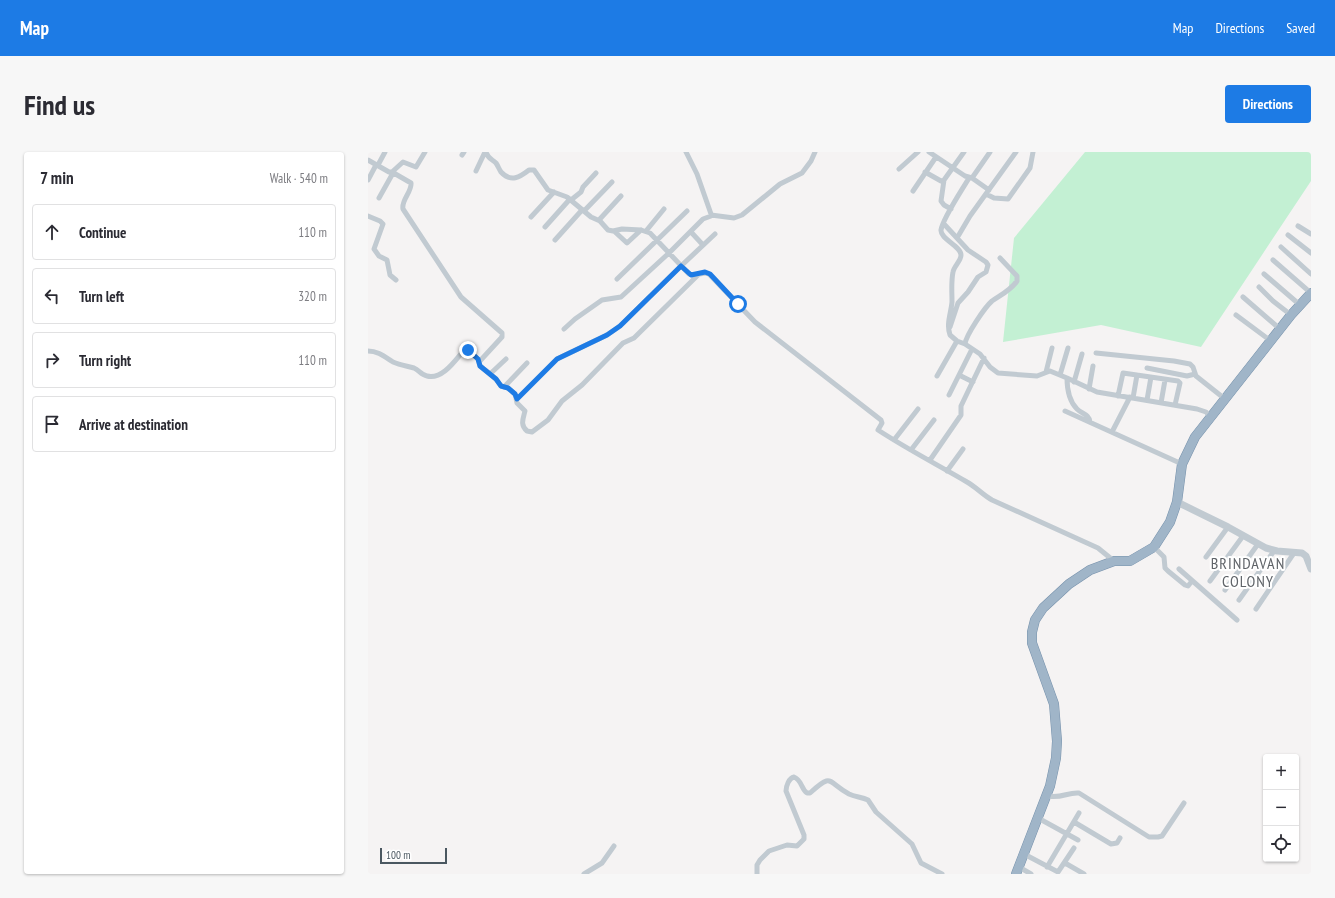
<!DOCTYPE html>
<html lang="en">
<head>
<meta charset="utf-8">
<style>
  body { margin:0; font-family:"PT Sans Narrow",sans-serif; background:#f7f7f7; color:#2b2b33 }
  .controls { position:absolute; right:12px; bottom:12px; display:grid; overflow:hidden; border-radius:4px; box-shadow:0 1px 3px #0004 }
  .controls button { width:36px; height:36px; display:grid; place-items:center; padding:0; border:0; border-bottom:1px solid #e1e1e2; background:#fff; color:#2b2b33; font:20px sans-serif }
  .scale { position:absolute; left:12px; bottom:10px; width:67px; box-sizing:border-box; padding-left:4px; border:2px solid #4a5760; border-top:0; font-size:11px; line-height:14px; white-space:nowrap; color:#4a5760; -webkit-text-stroke:3px #fff; paint-order:stroke }
  .stop { position:absolute; width:12px; height:12px; margin:-9px; border:3px solid #1d7be5; border-radius:50%; background:#fff }
  .stop.end { background:#1d7be5; border-color:#fff; box-shadow:0 1px 4px #0008 }
  .list { margin:0; padding:0; list-style:none }
  h2 { display:flex; justify-content:space-between; align-items:center; height:52px; margin:0; padding:0 16px; font-size:17px }
  h2 small { font-size:13px; font-weight:400; color:#7c7c81 }
  .list li { display:grid; grid-template-columns:26px 1fr auto; gap:12px; align-items:center; box-sizing:border-box; height:56px; margin:0 8px 8px; padding:0 8px; border:1px solid #e1e1e2; border-radius:4px }
  .list b { display:block; font-size:15px; white-space:nowrap }
  .list em { font-size:13px; font-style:normal; color:#7c7c81 }
  .icon { flex:none; width:22px; height:22px; fill:none; stroke:currentColor; stroke-width:2; stroke-linecap:round; stroke-linejoin:round }
  .map { position:relative; flex:none; width:943px; height:722px; overflow:hidden; border-radius:4px }
  header { display:flex; align-items:center; gap:24px; box-sizing:border-box; height:56px; padding:0 20px; background:#1d7be5; color:#fff }
  header strong { font-size:19px }
  nav { display:flex; gap:22px; margin-inline-start:auto; font-size:14px }
  .intro { display:flex; align-items:center; justify-content:space-between; box-sizing:border-box; height:96px; padding:0 24px }
  h1 { margin:0; font-size:28px }
  .button { padding:10px 18px; border-radius:4px; background:#1d7be5; color:#fff; font-size:14px; font-weight:700 }
  main { display:flex; gap:24px; padding:0 24px }
  aside { flex:1; background:#fff; border-radius:4px; box-shadow:0 1px 3px #0004 }
  .map>svg:first-child { display:block }
</style>
</head>
<body>
<header>
<strong>Map</strong>
<nav><a>Map</a><a>Directions</a><a>Saved</a></nav>
</header>
<div class="intro"><h1>Find us</h1><a class="button">Directions</a></div>
<main>
<aside>
<h2>7 min<small>Walk · 540 m</small></h2>
<ul class="list">
<li><svg class="icon" aria-label="ahead" viewBox="0 0 24 24"><path d="M12 20V5M6 11l6-6 6 6"/></svg><div><b>Continue</b></div><em>110 m</em></li>
<li><svg class="icon" aria-label="left" viewBox="0 0 24 24"><path d="M17 20v-9H6M10 6l-5 5 5 5"/></svg><div><b>Turn left</b></div><em>320 m</em></li>
<li><svg class="icon" aria-label="right" viewBox="0 0 24 24"><path d="M7 20v-9h11M14 6l5 5-5 5"/></svg><div><b>Turn right</b></div><em>110 m</em></li>
<li><svg class="icon" aria-label="arrive" viewBox="0 0 24 24"><path d="M6 21V4h12l-3 4 3 4H6"/></svg><div><b>Arrive at destination</b></div></li>
</ul>
</aside>
<div class="map">
<svg width="943" height="722" viewBox="0 0 943 722">
  <rect width="100%" height="100%" fill="#f5f3f3"/>
  <path fill="#c3f0d3" d="M717 0H943V29L833 195 733 173 635 190 646 86Z"/>
  <g fill="none" stroke-linecap="round" stroke-linejoin="round">
    <defs>
      <path id="trunk" d="M648 722 682 634 688 606 689 589 686 552 664 491V480L667 468 675 456 701 432 722 418 746 409H762L786 395 802 370 809 350 814 312 827 285 923 163 943 141"/>
    </defs>
    <use href="#trunk" stroke="#7792ac" stroke-width="10"/>
    <path stroke="#c1cad1" stroke-width="5" d="M118 0C120 7 124 7 128 11 130 14 131 17 133 20 143 31 152 25 161 18H166L180 38 199 45 223 65 232 69 240 78 245 79 254 77 273 78 282 81 321 122C328 125 335 119 341 122L387 170 513 268 514 271 510 278C539 297 570 313 599 330 608 335 615 343 624 348L730 396 746 409
      M561 0 597 24 604 26 622 0
      M94 3 96 0
      M0 8 21 20H24L35 10 48 15 57 0
      M10 13 17 0
      M531 17 550 0
      M108 19 117 0
      M24 20 43 31C44 40 33 48 35 57L93 145 134 181V185L111 210
      M557 20 573 29 576 28 596 0
      M601 26C594 38 575 66 573 78 572 87 593 94 593 103 593 109 586 114 585 120 583 130 584 140 584 150 583 161 578 172 582 183L589 189 597 192 612 202 622 215 630 221 669 224 682 219 699 226 729 240 829 257 838 260 843 265
      M604 26 621 38
      M0 28 8 13
      M576 28 573 49 576 53 583 57
      M545 39 568 5
      M618 42 626 46 640 47 662 16 665 0
      M11 46 25 21
      M203 48 213 40 215 35 228 21
      M216 59 244 30
      M343 63 366 66 374 63 412 32 434 21 443 9 447 0
      M0 64 12 69 15 72 6 97 11 104 19 108 22 123 28 128
      M163 65 186 40
      M231 68 253 44
      M576 72 600 98 618 110 620 113 618 120 610 125 600 140 590 151 582 175
      M930 74 943 82
      M177 75 202 47
      M246 79 259 91 273 78
      M278 79 296 57
      M323 80 335 93
      M920 83 943 101
      M589 86 602 64 648 0
      M187 88 214 58
      M913 95 943 122
      M905 108 943 141
      M896 122 932 153
      M249 127 319 59
      M891 135 905 149 923 163
      M875 145 912 177
      M868 163 903 189
      M196 177 207 167 234 148 253 145 301 101 335 67 343 64V62L329 22 318 0
      M597 192C598 183 617 155 624 149 633 143 643 138 649 129V124L632 106
      M0 199C10 199 17 205 25 210 32 213 39 214 46 216 51 218 53 223 59 224 75 228 88 207 97 197L100 198 110 207 112 214 128 227 133 234 140 236 147 242 149 251 157 259C155 267 152 273 159 279L164 280 180 268 194 249 214 233 255 191 266 186 330 123
      M728 201 806 209 822 212 825 215 828 224 857 247
      M779 216 819 224 827 222
      M678 220 684 196
      M122 222 138 207
      M591 223 605 230
      M692 223 700 196
      M569 224 589 189
      M699 226C699 236 701 249 709 257 714 262 721 262 722 270
      M706 230 714 202
      M136 235 159 211
      M721 237 725 214
      M581 243 604 197
      M750 244 755 221 810 229 812 231 807 253
      M765 246 769 223
      M149 247 189 207 239 183 252 174 313 114 347 82
      M779 248 783 225
      M793 251 797 228
      M697 259 814 312
      M744 280 762 245
      M526 288 550 257
      M543 298 566 268
      M562 308 593 263V254L616 206
      M579 319 595 297
      M786 395 796 405 797 416 800 419 817 433 820 434 824 429
      M838 405 860 375
      M811 417 869 468
      M842 429 875 384
      M857 438 890 392
      M871 448 906 399
      M888 457 926 401
      M679 644C694 647 699 640 711 641L781 685H790L794 684 816 651
      M670 666 710 688
      M706 670 743 692 749 691 752 686
      M656 702 690 720 706 696
      M697 711 716 722
      M651 715 663 722
      M679 715 711 661
      M216 722 234 711 246 694
      M389 722V713L392 708 401 699 419 693 429 694 436 687V683L418 639C418 634 421 626 426 625 434 628 433 637 439 641H442C465 620 459 630 481 642 487 645 494 645 500 648L508 660 544 692 553 711 574 722"/>
    <path stroke="#c1cad1" stroke-width="7" d="M809 350 860 375 898 396 909 399 934 401 938 404 943 417"/>
    <use href="#trunk" stroke="#a0b5c8" stroke-width="9"/>
  </g>
  <g fill="none" stroke-linecap="round" stroke-linejoin="round">
    <path stroke="#1d7be5" stroke-width="5" d="M100 198 110 207 112 214 128 227 133 234 140 236 147 242 149 247 189 207 239 183 252 174 313 114 323 123 337 120 342 122 370 152"/>
  </g>
  <g text-anchor="middle" stroke-width="4" stroke-linejoin="round" paint-order="stroke">
    <g font-size="16" letter-spacing="1" fill="#5f6368" stroke="#fff">
      <text x="880" y="417">BRINDAVAN<tspan x="880" dy="18">COLONY</tspan></text>
    </g>
  </g>
</svg>
<div class="controls">
<button>+</button>
<button>−</button>
<button><svg class="icon" aria-label="locate" viewBox="0 0 24 24"><circle cx="12" cy="12" r="6"/><path d="M12 2v4M12 18v4M2 12h4M18 12h4"/></svg></button>
</div>
<div class="scale">100 m</div>
<div class="stop" style="left:370px;top:152px"></div>
<div class="stop end" style="left:100px;top:198px"></div>
</div>
</main>
</body>
</html>
